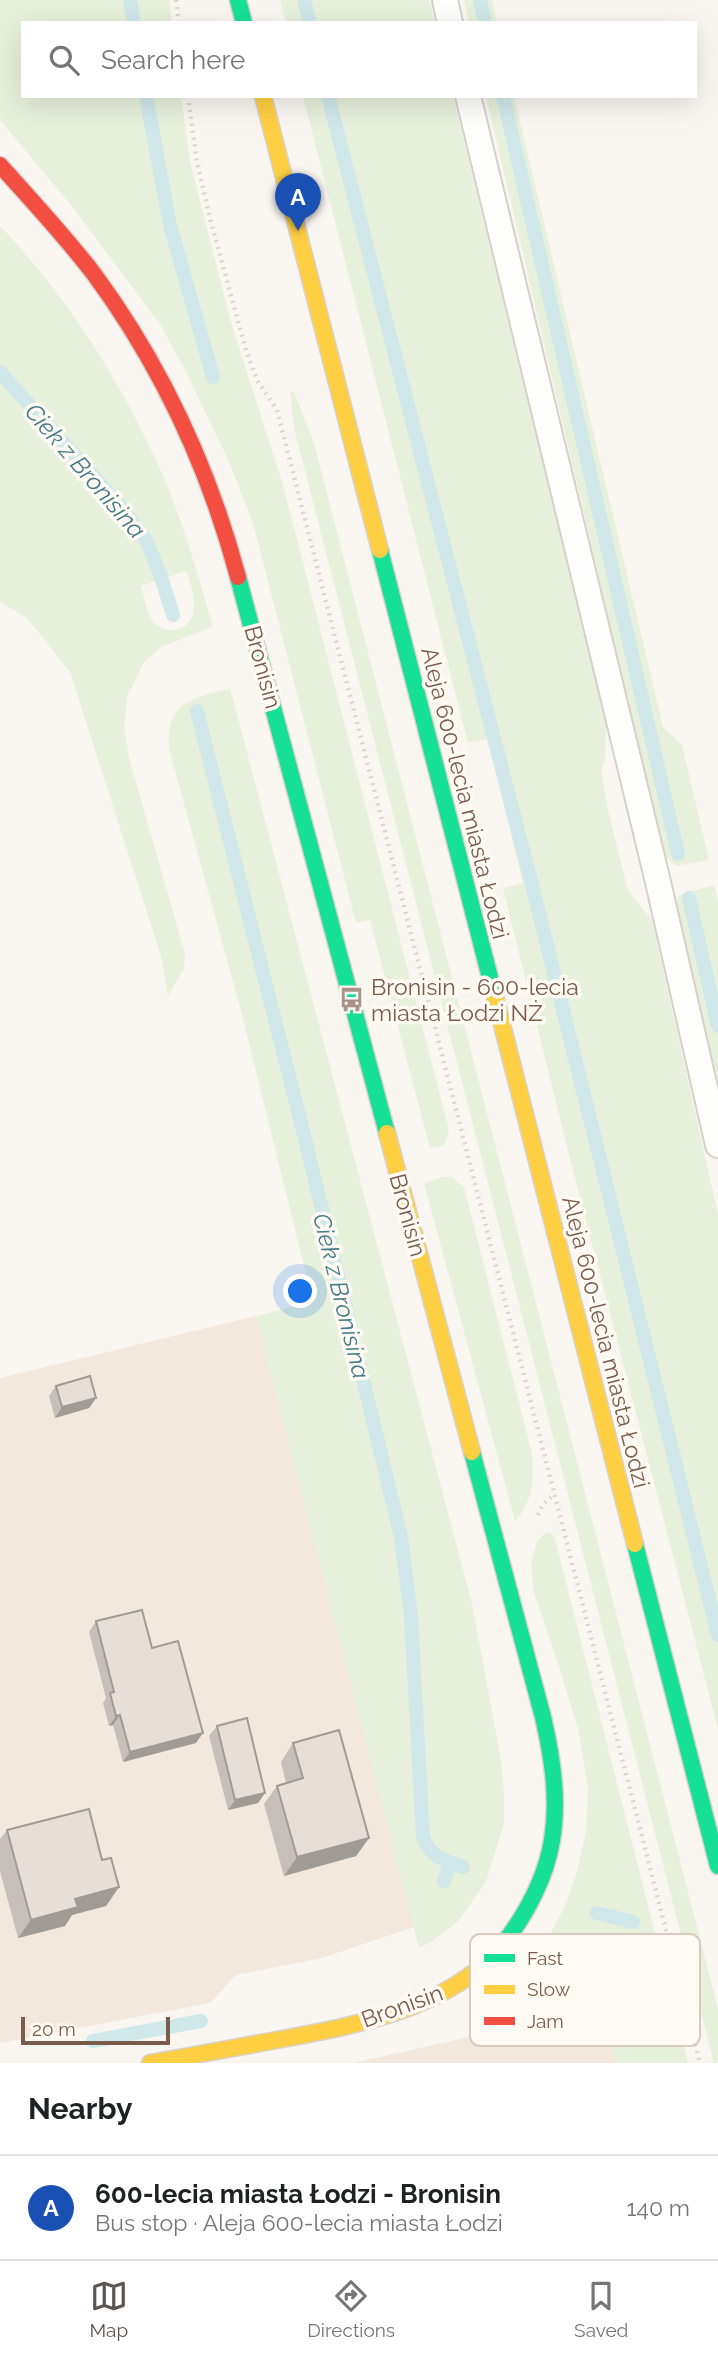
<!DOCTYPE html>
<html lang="en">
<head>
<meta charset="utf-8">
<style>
  body { margin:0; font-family:Raleway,sans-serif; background:#f6f6f6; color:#202124 }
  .scale { position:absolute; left:21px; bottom:18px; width:149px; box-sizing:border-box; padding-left:7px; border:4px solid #7a5c4d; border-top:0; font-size:19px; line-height:24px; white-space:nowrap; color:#7a5c4d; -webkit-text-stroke:5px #fffaf3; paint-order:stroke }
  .you { position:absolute; left:301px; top:1292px; width:24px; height:24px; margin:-18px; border:5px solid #fff; border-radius:50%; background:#1a73e8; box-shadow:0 0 0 10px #1a73e833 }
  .badge { display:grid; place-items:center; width:46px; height:46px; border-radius:50%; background:#5c5450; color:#fff; font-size:23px; font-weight:700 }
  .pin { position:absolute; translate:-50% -58px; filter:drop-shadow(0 2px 4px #0008) }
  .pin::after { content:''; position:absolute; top:37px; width:24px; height:21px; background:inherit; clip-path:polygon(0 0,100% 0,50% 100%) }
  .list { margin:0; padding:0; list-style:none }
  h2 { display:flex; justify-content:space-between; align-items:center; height:91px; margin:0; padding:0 28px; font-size:30px }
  h2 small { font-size:23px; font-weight:400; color:#757577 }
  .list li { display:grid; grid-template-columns:46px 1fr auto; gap:21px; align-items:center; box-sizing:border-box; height:105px; padding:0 28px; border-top:2px solid #e0e0e0 }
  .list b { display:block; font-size:26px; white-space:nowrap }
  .list p { margin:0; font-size:23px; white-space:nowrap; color:#757577 }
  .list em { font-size:23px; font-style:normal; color:#757577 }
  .icon { flex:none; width:38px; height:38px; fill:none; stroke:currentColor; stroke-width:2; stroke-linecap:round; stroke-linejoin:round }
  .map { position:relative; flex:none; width:718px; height:2063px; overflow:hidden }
  .search { position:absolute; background:#fff; box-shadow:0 7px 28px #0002; left:21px; right:21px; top:21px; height:77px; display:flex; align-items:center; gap:18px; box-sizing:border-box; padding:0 24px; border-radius:0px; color:#757577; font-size:26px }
  .sheet { height:196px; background:#fff }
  nav { display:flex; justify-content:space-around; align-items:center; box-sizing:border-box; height:98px; border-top:2px solid #e0e0e0; background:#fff; font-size:19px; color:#757577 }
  nav a { display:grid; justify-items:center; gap:4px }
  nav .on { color:#5c5450 }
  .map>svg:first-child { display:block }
</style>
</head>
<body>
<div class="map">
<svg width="718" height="2063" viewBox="0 0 718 2063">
  <rect width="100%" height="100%" fill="#f9f5f0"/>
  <path fill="#f2e8de" d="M256 1316 414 1927 322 1958 236 1975 210 2003 0 2043V1378Z
    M599 2008 617 2063H353Z"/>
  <path fill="#e7f0db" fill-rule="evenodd" d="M0 0H169L172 23H23V96H181L190 161 230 319 283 485 449 1130 444 1145 430 1148 370 920 356 923 253 523 227 457 184 368 161 326 75 210 0 120Z
    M280 0H429L435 23H286Z
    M464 0H492L497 23H469Z
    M303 96H453L606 721 605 759 601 769 608 810 628 891 652 920 718 1215V1729L569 1155 503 888 523 883 488 739 468 743Z
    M486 96H514L663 727 682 745 709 860 676 866 664 855Z
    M0 226C64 293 115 372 154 456 180 510 196 569 213 627L161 647 144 662 127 697 124 727 129 758 185 954 184 969 168 996 161 956 70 672 27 618 0 602ZM186 571C191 583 196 600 193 614 187 634 161 636 151 618 146 609 144 596 141 586Z
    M290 392H294L314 443 695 1919 718 2009V2063H714L294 428Z
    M230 688 472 1604 501 1760 504 1793V1823L486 1882 458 1921 434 1940 419 1948 256 1316 313 1302 240 1007 169 749C167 700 190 700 230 688Z
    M714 885 718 903V1086L676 910V901L681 894Z
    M442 1177H452L464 1187 532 1454C534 1479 533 1502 515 1521L424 1183Z
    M547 1532 552 1534 555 1539 688 2063H617L598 2008 492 2032 497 1996 520 1972 550 1934 563 1910 576 1875 586 1832 588 1788 579 1732 556 1657 534 1593 531 1563 537 1541Z"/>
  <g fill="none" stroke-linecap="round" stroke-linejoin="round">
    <path stroke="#d0e8ea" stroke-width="14" d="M130 0 134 23
      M304 0 310 23
      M480 0 485 23
      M146 96 170 225 213 377
      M328 96 533 889 718 1635
      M503 96 678 854
      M0 372 122 508 147 542 161 577 173 615
      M197 711 305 1139 401 1537 411 1616 423 1837C431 1858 444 1860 463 1867
      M689 898 718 1026
      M444 1881 450 1863
      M597 1913 633 1922
      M93 2041 201 2021"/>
    <defs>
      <path id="lane" d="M445 0 450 23
        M468 96 658 882 718 1145"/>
      <path id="fast" d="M238 0 244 23
        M380 550 495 997
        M238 577 387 1133
        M472 1452 543 1717C565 1812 560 1873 498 1951
        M635 1544 718 1866"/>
      <path id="slow" d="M263 96 380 550
        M495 997 635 1544
        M387 1133 472 1452
        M150 2063C191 2056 231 2048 272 2041 350 2026 441 2012 498 1951"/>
      <path id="jam" d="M0 165C32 201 65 236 94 274 161 365 209 469 238 577"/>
    </defs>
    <use href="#lane" stroke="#d7d1cb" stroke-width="28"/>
    <use href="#fast" stroke="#d9d2cb" stroke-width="19"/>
    <use href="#slow" stroke="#d9d2cb" stroke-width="19"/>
    <use href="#jam" stroke="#d9d2cb" stroke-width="19"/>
    <path stroke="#dcd5d0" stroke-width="4.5" stroke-dasharray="2 5" stroke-linecap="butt" d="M176 0 179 23
      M188 96 197 162 211 222 246 350 257 380 277 410 700 2063
      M538 1515 543 1504 555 1494"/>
    <use href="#lane" stroke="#fefefd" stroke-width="24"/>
    <use href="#fast" stroke="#16e098" stroke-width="16"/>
    <use href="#slow" stroke="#ffcf43" stroke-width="16"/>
    <use href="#jam" stroke="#f24e42" stroke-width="16"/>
  </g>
  <path fill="#c6bfb9" d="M56 1386 96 1398 89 1408 55 1418 49 1396Z
    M96 1621 152 1648 196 1743 123 1762 113 1725 109 1726 103 1703 106 1698 89 1632Z
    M217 1726 265 1793 258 1803 228 1810 209 1736Z
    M293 1743 369 1838 356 1856 284 1876 264 1804 277 1786 286 1783 281 1762Z
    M7 1830 102 1860 119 1887 106 1906 72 1915 65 1926 18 1938 0 1871V1839Z"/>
  <path fill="#a19b96" d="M96 1398 89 1408 55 1418 62 1407Z
    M120 1715 113 1725 109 1726 116 1716Z
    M203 1733 196 1743 123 1762 130 1752Z
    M265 1793 258 1803 228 1810 235 1800Z
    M369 1838 356 1856 284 1876 297 1857Z
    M119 1887 106 1906 72 1915 65 1926 18 1938 31 1920 75 1899Z"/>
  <path fill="#e6ded7" stroke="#a19b96" stroke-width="2" d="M90 1376 96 1398 62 1407 56 1386Z
    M142 1610 152 1648 178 1641 203 1733 130 1752 120 1715 116 1716 110 1693 114 1692 96 1621Z
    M247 1718 265 1793 235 1800 217 1726Z
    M339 1730 369 1838 297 1857 277 1786 303 1778 293 1743Z
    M89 1809 102 1860 111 1858 119 1887 75 1899 78 1907 31 1920 7 1830Z"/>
  <defs>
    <symbol id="bus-bare" viewBox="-9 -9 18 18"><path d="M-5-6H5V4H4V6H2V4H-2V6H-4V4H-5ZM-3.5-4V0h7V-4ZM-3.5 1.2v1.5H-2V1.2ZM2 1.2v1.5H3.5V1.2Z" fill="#a69286" stroke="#fffaf3" stroke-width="2.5" paint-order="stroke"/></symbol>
  </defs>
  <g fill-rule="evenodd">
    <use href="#bus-bare" x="334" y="982" width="35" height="35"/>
  </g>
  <g text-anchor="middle" stroke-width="7" stroke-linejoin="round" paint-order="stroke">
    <g font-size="23" fill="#7a5c4d" stroke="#fffaf3">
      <text transform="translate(263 667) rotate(75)" y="8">Bronisin</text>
      <text transform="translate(465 793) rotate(76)" y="8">Aleja 600-lecia miasta Łodzi</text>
      <text transform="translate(408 1215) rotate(75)" y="8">Bronisin</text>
      <text transform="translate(606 1342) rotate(76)" y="8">Aleja 600-lecia miasta Łodzi</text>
      <text transform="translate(402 2006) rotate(-20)" y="8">Bronisin</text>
    </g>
    <g font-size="23" fill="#7a5c4d" stroke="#fffaf3" text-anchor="start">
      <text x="371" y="995">Bronisin - 600-lecia<tspan x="371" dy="26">miasta Łodzi NŻ</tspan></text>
    </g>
    <g font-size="24" font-style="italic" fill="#437c86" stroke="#fffaf3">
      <text transform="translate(85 471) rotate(49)" y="8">Ciek z Bronisina</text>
      <text transform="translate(341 1296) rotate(76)" y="8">Ciek z Bronisina</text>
    </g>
  </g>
  <rect x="470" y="1934" width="230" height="112" rx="10" fill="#fffaf3" stroke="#d7cbc1" stroke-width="2"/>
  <rect x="484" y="1954" width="31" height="8" fill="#16e098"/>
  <rect x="484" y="1985" width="31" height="9" fill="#ffcf43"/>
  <rect x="484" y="2017" width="31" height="8" fill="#f24e42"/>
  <g font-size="19" fill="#7a5c4d">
    <text x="527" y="1965">Fast</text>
    <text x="527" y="1996">Slow</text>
    <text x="527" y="2028">Jam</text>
  </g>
</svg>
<div class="scale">20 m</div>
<div class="you"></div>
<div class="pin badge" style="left:298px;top:231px;background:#1a4fb4">A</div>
<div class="search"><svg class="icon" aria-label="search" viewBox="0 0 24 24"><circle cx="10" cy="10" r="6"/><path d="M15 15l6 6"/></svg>Search here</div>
</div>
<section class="sheet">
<h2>Nearby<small></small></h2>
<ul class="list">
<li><span class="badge" style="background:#1a4fb4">A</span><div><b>600-lecia miasta Łodzi - Bronisin</b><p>Bus stop · Aleja 600-lecia miasta Łodzi</p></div><em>140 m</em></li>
</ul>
</section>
<nav>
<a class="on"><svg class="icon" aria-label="map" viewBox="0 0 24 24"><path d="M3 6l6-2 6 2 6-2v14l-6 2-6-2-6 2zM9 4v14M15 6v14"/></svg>Map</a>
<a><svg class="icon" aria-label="directions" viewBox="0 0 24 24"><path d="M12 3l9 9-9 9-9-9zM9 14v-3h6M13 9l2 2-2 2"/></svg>Directions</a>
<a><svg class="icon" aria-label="saved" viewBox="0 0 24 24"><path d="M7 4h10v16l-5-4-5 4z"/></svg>Saved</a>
</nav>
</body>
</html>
